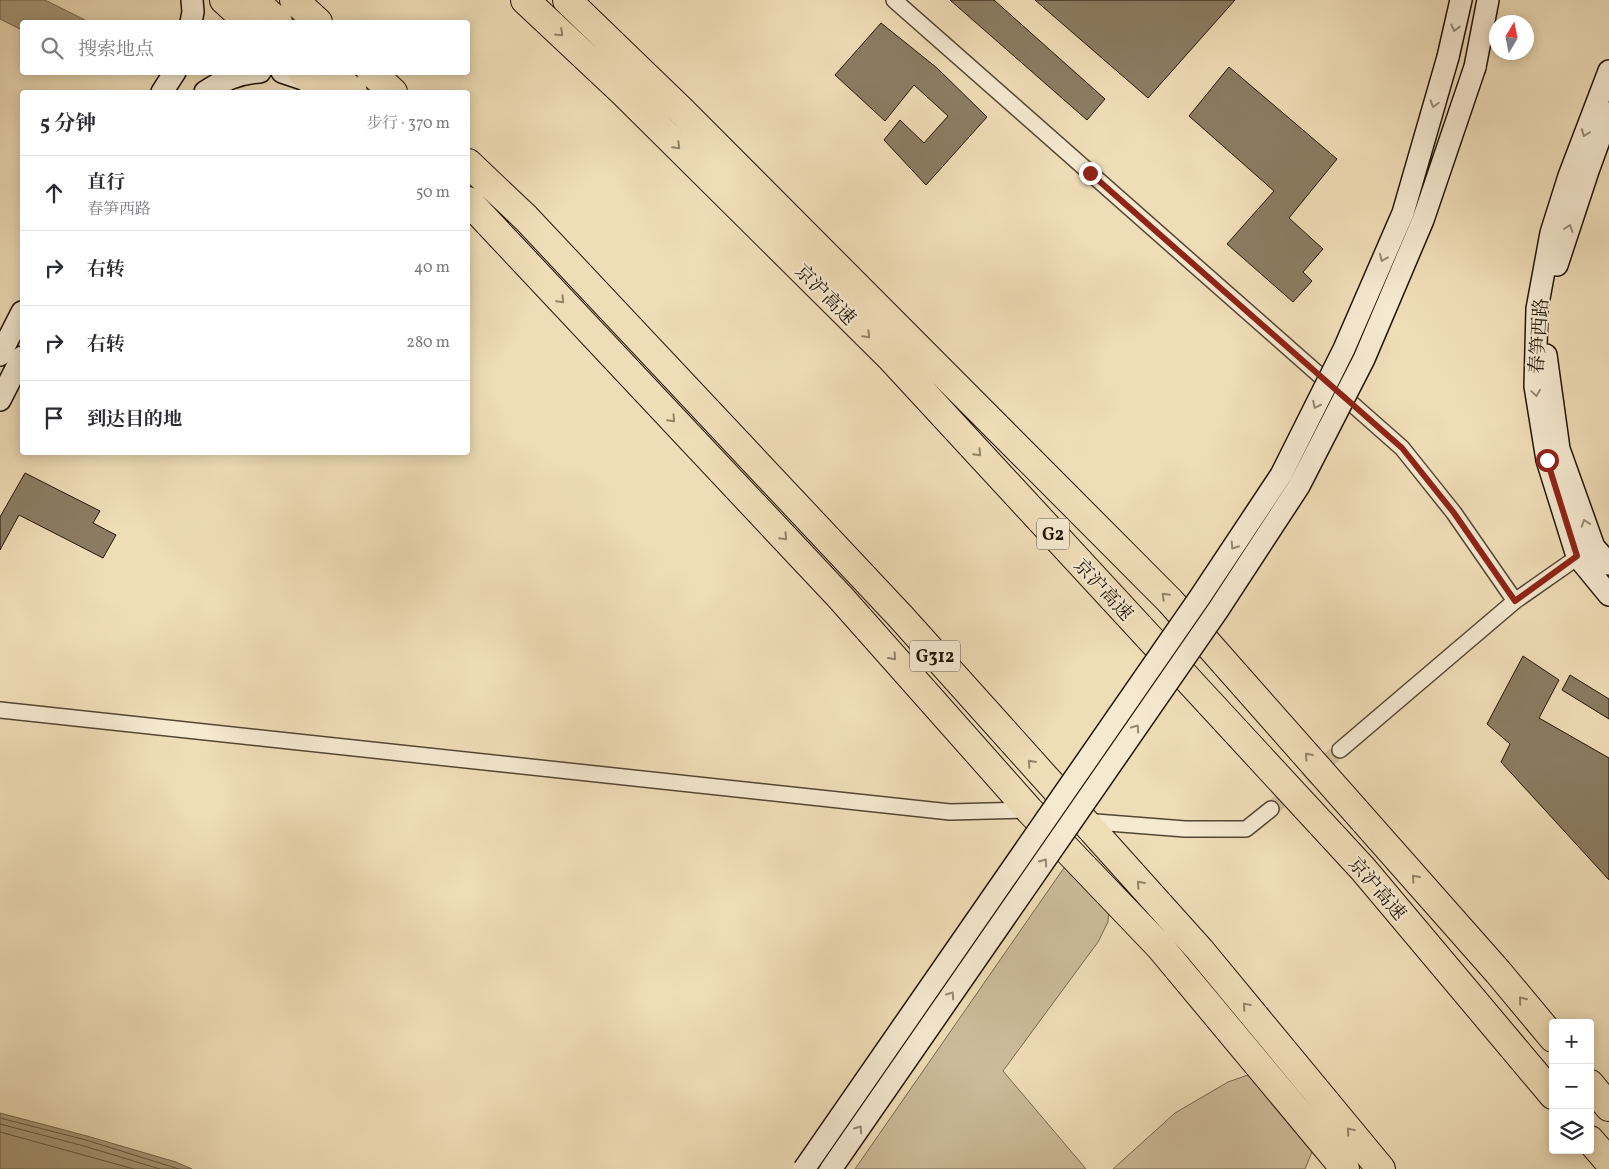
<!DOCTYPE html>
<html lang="zh">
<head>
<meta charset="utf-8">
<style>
  body { margin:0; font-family:Vollkorn,"Noto Serif SC",serif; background:#f7f7f7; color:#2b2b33 }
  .controls { position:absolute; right:15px; bottom:15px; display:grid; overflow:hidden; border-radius:5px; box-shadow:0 2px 12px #0003 }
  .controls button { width:45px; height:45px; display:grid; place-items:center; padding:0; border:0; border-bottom:1px solid #e1e1e2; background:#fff; color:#2b2b33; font:25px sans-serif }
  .compass { position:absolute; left:1489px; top:15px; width:45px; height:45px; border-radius:50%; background:#fff; box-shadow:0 2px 12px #0003; rotate:10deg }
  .stop { position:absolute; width:15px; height:15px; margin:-11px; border:4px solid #8f2418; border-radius:50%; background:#fff }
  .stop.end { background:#8f2418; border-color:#fff; box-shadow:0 1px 5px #0008 }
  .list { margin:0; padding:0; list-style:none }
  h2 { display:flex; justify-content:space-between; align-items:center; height:65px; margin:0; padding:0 20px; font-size:21px }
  h2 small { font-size:16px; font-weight:400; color:#7c7c81 }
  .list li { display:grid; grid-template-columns:32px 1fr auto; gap:15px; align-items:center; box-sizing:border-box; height:75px; padding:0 20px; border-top:1px solid #e1e1e2 }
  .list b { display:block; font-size:19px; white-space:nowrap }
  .list p { margin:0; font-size:16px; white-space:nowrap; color:#7c7c81 }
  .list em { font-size:16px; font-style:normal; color:#7c7c81 }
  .icon { flex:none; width:28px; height:28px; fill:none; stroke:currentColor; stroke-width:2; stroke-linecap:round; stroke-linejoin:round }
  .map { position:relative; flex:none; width:1609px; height:1169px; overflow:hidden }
  .search { position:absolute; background:#fff; box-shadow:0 2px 12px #0003; left:20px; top:20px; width:450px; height:55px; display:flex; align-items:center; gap:12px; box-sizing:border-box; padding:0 18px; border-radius:5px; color:#7c7c81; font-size:19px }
  .panel { position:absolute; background:#fff; box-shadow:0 2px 12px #0003; left:20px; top:90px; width:450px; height:365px; border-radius:5px }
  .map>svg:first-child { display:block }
</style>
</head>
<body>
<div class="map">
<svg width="1609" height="1169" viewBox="0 0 1609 1169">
  <rect width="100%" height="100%" fill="#efddb7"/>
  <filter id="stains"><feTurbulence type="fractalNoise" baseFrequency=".004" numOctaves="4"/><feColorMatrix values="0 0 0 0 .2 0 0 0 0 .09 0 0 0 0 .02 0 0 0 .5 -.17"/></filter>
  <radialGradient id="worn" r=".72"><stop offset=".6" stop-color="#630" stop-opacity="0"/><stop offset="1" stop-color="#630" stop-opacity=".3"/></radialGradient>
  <path fill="#cb9" stroke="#766850" d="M1068 862 1109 907 1108 922 1098 942 1003 1071 1086 1169H855Z
    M1248 1075 1314 1147 1305 1169H1113L1175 1113 1228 1082Z"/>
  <path fill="#a9997b" stroke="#73644c" d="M0 0H45L89 22H22V30L0 19Z
    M0 1113 87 1136 176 1162 192 1169H0Z"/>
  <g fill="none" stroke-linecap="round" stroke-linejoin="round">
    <path stroke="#655640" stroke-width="1" d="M0 1118 86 1140 179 1169
      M0 1124 84 1146 160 1169
      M0 1132 134 1169"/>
  </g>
  <path fill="#8c7d62" stroke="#211406" d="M950 0H994L1105 99 1087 120Z
    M1035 0H1235L1148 98Z
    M881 23 937 68 987 117 926 185 884 140 900 120 924 143 948 116 914 85 885 121 835 75Z
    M1229 67 1337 159 1289 218 1323 249 1303 272 1312 281 1293 302 1227 244 1274 191 1189 116Z
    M25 473 100 511 93 523 116 535 103 558 19 515 0 550V517Z
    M1523 656 1559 680 1539 718 1609 758V880L1501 762 1510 744 1487 724Z
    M1570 675 1609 699V719L1562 690Z"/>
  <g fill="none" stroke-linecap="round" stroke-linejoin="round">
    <path stroke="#d0bf9c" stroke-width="15" stroke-dasharray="15 8" stroke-linecap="butt" d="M1271 809 1340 750"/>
    <defs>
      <path id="street" d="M894 0 1402 448 1454 513 1515 601
        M0 710 950 812 1029 810 1083 821 1185 829H1246L1271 809
        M1340 750 1515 601 1585 552"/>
      <path id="secondary" d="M191 22 193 12 192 0
        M1448 57 1461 0
        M1475 67 1488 0
        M1609 71 1569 176 1551 233 1537 309 1535 386 1547 460 1577 556 1609 595
        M282 72 312 82
        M162 92 175 72
        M205 92C221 81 241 73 260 72
        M1557 265 1588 171 1609 113
        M0 355 22 312
        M1546 355 1559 449 1594 547 1609 564
        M0 400 22 357"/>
      <path id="highway" d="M224 0 248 22
        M254 0 278 22
        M294 0 318 22
        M525 0 623 92 890 357 1363 869 1553 1095
        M567 0 682 111 1170 601 1498 972 1553 1038
        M302 72 323 92
        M331 72 353 92
        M371 72 393 92
        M468 163 526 218 901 617 1200 950 1381 1169
        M468 201 840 597 1029 810 1160 947 1345 1169
        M1590 1084 1609 1107
        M1590 1140 1609 1162"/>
    </defs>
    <use href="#street" stroke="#544632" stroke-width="18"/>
    <use href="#secondary" stroke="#211406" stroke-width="24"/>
    <use href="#highway" stroke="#211406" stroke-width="30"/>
    <use href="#street" stroke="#f5e9d0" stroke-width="15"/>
    <use href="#secondary" stroke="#f5e9d0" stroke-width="21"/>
    <use href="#highway" stroke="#efddb7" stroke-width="28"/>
    <defs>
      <path id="secondary-bridge" d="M804 1169 1200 597 1281 475 1344 349 1403 213 1448 57
        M831 1169 1218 610 1299 486 1364 359 1423 220 1475 67"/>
    </defs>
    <use href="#secondary-bridge" stroke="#211406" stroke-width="24" stroke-linecap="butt"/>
    <use href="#secondary-bridge" stroke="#f5e9d0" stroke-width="21"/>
  </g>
  <defs><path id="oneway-chevron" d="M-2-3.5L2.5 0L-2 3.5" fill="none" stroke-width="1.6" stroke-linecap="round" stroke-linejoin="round" transform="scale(1.25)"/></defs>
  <g stroke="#968975">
    <use href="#oneway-chevron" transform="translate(1455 28) rotate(103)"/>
    <use href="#oneway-chevron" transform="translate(1434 104) rotate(106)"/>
    <use href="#oneway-chevron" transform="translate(1585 133) rotate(111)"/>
    <use href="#oneway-chevron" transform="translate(1569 228) rotate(-72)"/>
    <use href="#oneway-chevron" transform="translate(1383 258) rotate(113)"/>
    <use href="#oneway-chevron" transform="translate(1536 393) rotate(82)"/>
    <use href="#oneway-chevron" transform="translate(1316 405) rotate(117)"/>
    <use href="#oneway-chevron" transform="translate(1585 523) rotate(-109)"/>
    <use href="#oneway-chevron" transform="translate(1234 546) rotate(123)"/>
    <use href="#oneway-chevron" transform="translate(1136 728) rotate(-55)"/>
    <use href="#oneway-chevron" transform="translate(1044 862) rotate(-55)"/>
    <use href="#oneway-chevron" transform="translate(951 995) rotate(-55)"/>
    <use href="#oneway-chevron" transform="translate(859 1129) rotate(-55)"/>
  </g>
  <g stroke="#928367">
    <use href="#oneway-chevron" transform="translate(560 33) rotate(43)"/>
    <use href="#oneway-chevron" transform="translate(677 146) rotate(45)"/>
    <use href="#oneway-chevron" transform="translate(561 300) rotate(47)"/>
    <use href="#oneway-chevron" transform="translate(867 335) rotate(45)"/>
    <use href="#oneway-chevron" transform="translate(672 419) rotate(47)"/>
    <use href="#oneway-chevron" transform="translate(978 453) rotate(47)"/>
    <use href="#oneway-chevron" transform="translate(784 537) rotate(47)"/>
    <use href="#oneway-chevron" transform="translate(1165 596) rotate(-135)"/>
    <use href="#oneway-chevron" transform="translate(893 657) rotate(48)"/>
    <use href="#oneway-chevron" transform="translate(1308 756) rotate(-132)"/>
    <use href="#oneway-chevron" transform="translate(1031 763) rotate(-132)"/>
    <use href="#oneway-chevron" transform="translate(1415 878) rotate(-132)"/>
    <use href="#oneway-chevron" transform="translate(1140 884) rotate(-132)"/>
    <use href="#oneway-chevron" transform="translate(1522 1000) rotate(-129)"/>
    <use href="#oneway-chevron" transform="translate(1246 1006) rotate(-130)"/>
    <use href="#oneway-chevron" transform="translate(1350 1131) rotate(-130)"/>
  </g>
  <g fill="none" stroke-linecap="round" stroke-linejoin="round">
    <path stroke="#8f2418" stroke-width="6" d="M1090 173 1402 448 1454 513 1515 601 1577 556 1547 460"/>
  </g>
  <g text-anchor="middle" stroke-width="4.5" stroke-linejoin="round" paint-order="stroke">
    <g fill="#f5e9d0" stroke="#615443" stroke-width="1">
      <rect x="1037" y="518.5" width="32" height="31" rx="4"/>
      <rect x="910" y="640.5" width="50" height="31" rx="4"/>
    </g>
    <g font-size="18" font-weight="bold" fill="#211406">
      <text x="1053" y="540">G2</text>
      <text x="935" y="662">G312</text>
    </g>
    <g font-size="19" fill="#211406" stroke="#f5e9d0">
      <text transform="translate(826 294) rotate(45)" y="7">京沪高速</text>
      <text transform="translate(1538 336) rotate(-86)" y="7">春笋西路</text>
      <text transform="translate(1104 589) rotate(47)" y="7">京沪高速</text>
      <text transform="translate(1378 888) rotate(49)" y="7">京沪高速</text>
    </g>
  </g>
  <rect width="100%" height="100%" filter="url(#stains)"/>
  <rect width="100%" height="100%" fill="url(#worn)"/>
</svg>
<div class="controls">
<button>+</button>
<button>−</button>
<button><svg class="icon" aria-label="layers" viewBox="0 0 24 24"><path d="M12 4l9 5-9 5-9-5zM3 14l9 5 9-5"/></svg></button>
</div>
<svg class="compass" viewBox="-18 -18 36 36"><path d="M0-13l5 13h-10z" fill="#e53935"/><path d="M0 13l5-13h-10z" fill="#7c7c81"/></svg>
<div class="stop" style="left:1547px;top:460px"></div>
<div class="stop end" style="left:1090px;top:173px"></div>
<div class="search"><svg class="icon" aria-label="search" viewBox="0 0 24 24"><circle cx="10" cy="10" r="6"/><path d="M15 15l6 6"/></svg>搜索地点</div>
<section class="panel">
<h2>5 分钟<small>步行 · 370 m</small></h2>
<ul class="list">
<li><svg class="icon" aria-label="ahead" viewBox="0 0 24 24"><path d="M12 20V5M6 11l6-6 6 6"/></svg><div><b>直行</b><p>春笋西路</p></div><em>50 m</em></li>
<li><svg class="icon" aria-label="right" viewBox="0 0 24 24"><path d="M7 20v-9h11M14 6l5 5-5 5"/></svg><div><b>右转</b></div><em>40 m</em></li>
<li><svg class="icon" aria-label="right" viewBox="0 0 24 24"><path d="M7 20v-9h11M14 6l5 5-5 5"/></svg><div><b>右转</b></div><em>280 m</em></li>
<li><svg class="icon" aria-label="arrive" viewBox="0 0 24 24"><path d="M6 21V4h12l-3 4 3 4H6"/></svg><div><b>到达目的地</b></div></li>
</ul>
</section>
</div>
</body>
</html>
